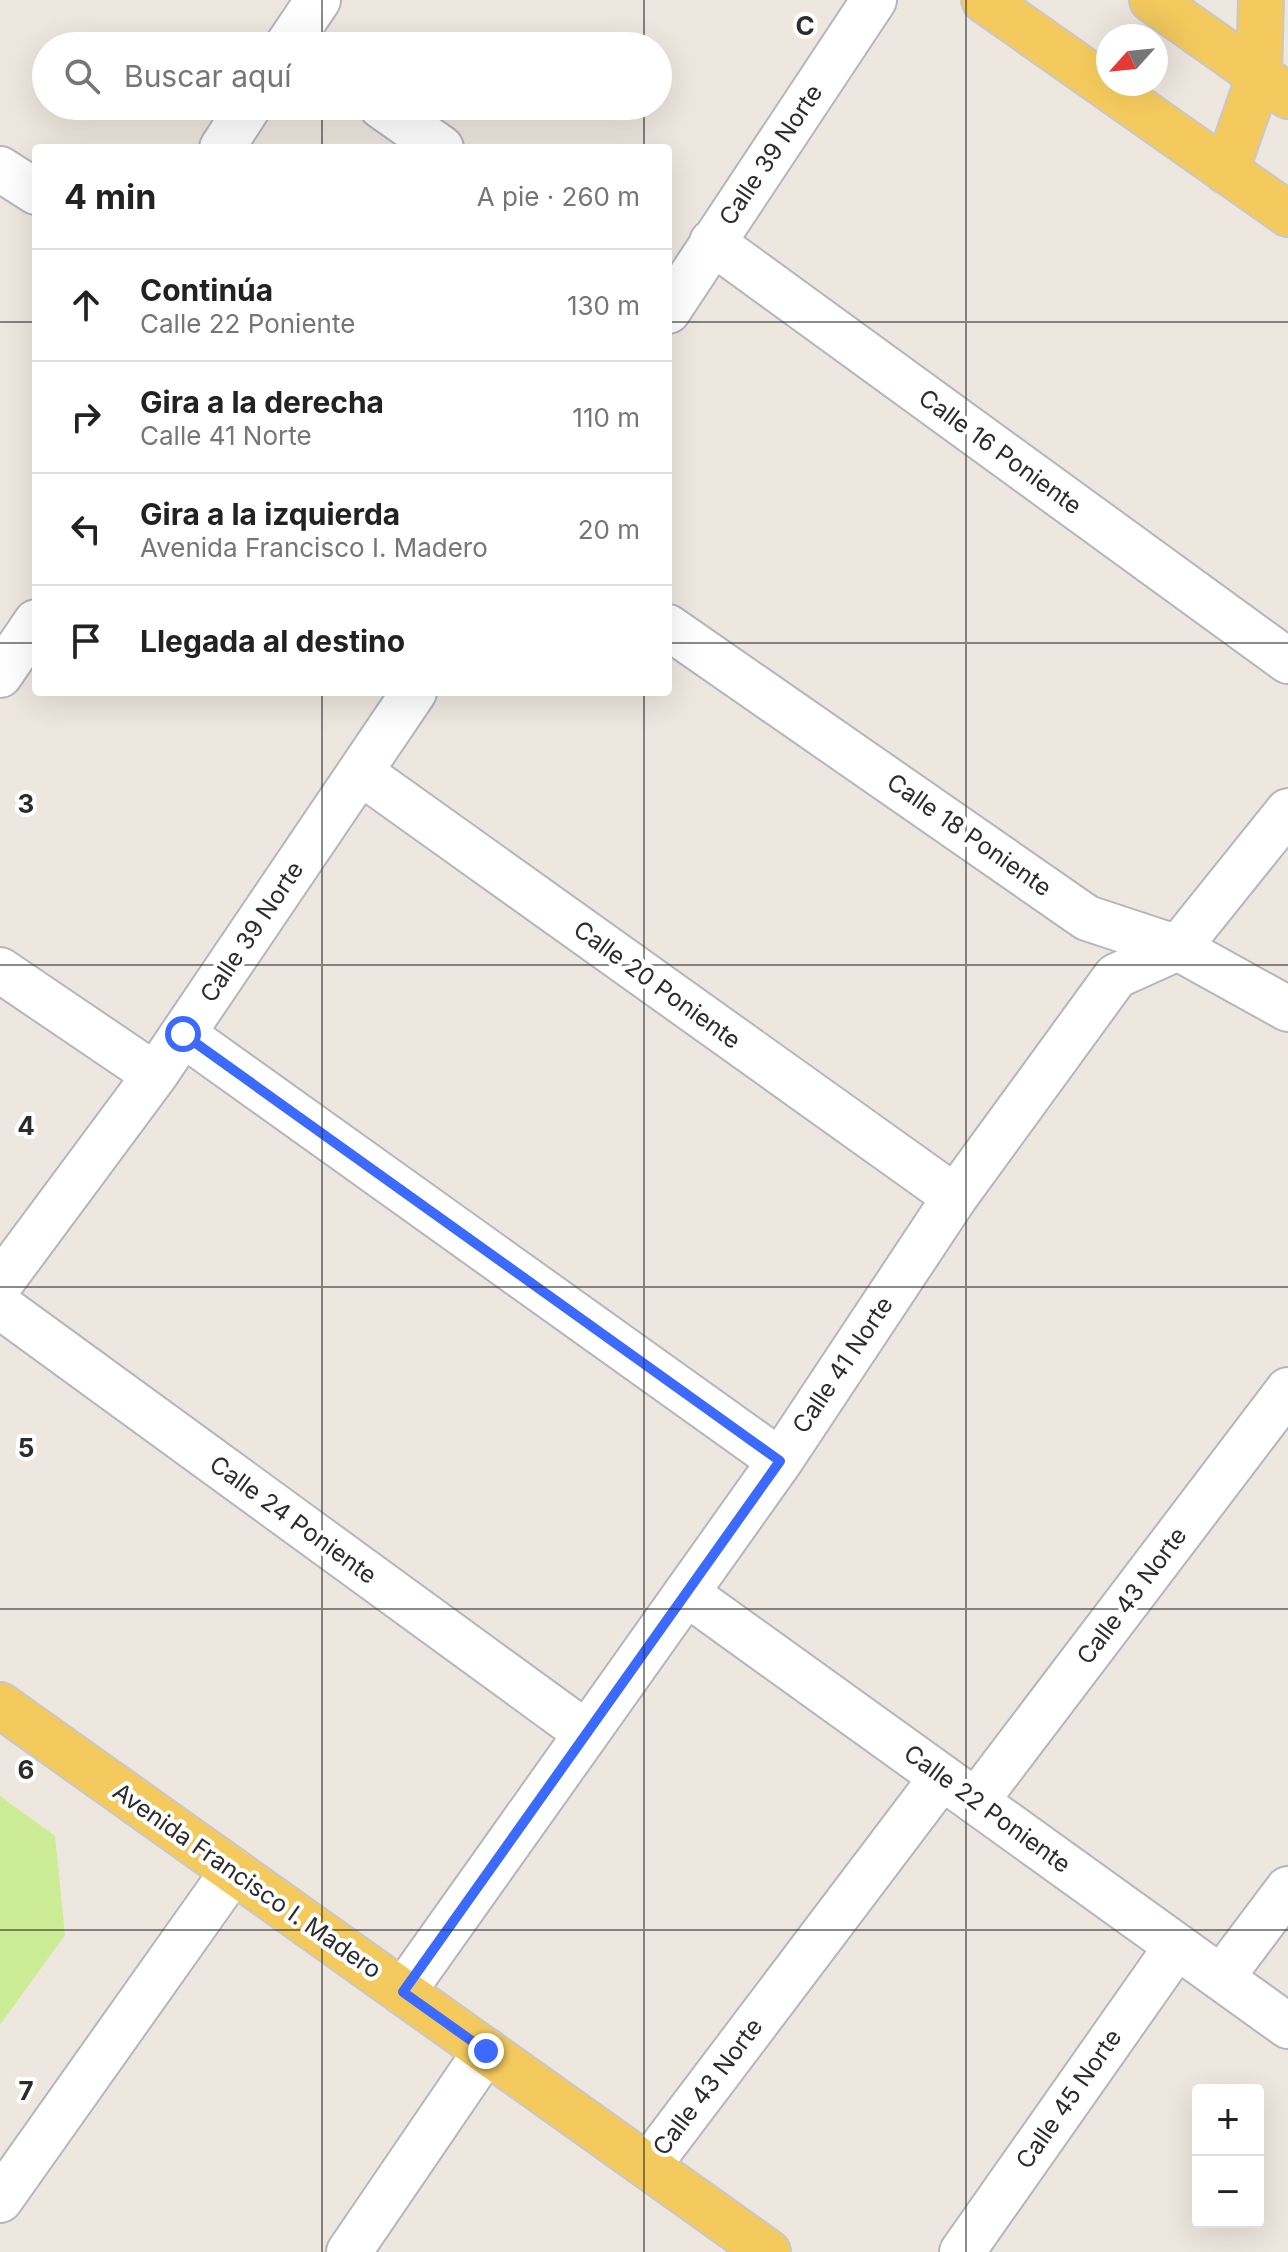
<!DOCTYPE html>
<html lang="es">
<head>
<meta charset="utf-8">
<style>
  body { margin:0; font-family:Inter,sans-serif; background:#f6f6f6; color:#222 }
  .controls { position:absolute; right:24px; bottom:24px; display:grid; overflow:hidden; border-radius:8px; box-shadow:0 8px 32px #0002 }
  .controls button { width:72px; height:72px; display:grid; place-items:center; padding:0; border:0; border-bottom:2px solid #e0e0e0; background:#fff; color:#222; font:40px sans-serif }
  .compass { position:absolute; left:1096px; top:24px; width:72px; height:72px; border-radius:50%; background:#fff; box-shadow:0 8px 32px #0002; rotate:243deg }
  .stop { position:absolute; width:24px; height:24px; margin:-18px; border:6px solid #3c69fe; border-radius:50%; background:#fff }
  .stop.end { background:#3c69fe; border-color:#fff; box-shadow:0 2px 8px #0008 }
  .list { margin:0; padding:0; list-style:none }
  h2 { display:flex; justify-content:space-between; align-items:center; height:104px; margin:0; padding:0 32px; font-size:34px }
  h2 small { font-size:26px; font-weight:400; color:#767676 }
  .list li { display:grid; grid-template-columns:52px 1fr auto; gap:24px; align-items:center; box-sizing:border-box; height:112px; padding:0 32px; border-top:2px solid #e0e0e0 }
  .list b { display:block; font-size:30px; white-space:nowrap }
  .list p { margin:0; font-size:26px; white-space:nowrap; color:#767676 }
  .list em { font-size:26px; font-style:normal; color:#767676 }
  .icon { flex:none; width:44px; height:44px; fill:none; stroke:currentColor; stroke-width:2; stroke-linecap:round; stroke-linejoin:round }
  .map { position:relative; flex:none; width:1288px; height:2252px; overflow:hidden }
  .search { position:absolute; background:#fff; box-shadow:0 8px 32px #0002; left:32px; top:32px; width:640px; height:88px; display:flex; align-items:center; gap:20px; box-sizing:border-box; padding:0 28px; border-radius:44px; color:#767676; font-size:30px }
  .panel { position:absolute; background:#fff; box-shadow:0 8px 32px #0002; left:32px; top:144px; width:640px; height:552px; border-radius:8px }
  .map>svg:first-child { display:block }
</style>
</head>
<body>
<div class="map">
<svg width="1288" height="2252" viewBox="0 0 1288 2252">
  <rect width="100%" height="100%" fill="#eee7df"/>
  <path fill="#cced96" d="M0 1796 55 1836 65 1935 0 2025Z"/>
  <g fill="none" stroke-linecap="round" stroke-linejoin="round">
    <defs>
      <path id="minor" d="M287 46 318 0
        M381 106 441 148
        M222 148 249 106
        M0 169 36 192
        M712 242 1288 661
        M668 311 874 0
        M668 627 1087 918 1178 948 1288 1009
        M0 675 36 622
        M360 772 955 1197
        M0 970 155 1075
        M183 1034 780 1461
        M0 1284 155 1075 414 692
        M0 1306 586 1733
        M686 1593 1288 2026
        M976 1801 1288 1390
        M1221 1978 1288 1889
        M403 1992 780 1461 955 1197 1116 976 1178 948 1288 811
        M648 2166 942 1777
        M0 2200 233 1871
        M349 2252 486 2051
        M962 2252 1177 1946"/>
      <path id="major" d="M984 0 1288 214
        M1152 0 1288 96
        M1226 171 1259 77 1261 0
        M0 1705 768 2252"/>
    </defs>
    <use href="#minor" stroke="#b2b6c0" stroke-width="48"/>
    <use href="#major" stroke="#c8c8c8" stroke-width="48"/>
    <use href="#minor" stroke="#fff" stroke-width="44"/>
    <use href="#major" stroke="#f4ca5e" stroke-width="44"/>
  </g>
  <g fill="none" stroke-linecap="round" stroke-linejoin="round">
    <path stroke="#3c69fe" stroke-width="10" d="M183 1034 780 1461 403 1992 486 2051"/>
  </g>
  <path fill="none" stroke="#2c2c2c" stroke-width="2" stroke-opacity="0.55" d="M322 0V46M644 0V46M966 0V2252M322 106V148M644 106V148M0 322H36M668 322H1288M0 643H36M668 643H1288M322 692V2252M644 692V2252M0 965H1288M0 1287H1288M0 1609H1288M0 1930H1288"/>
  <g text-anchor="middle" stroke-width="8" stroke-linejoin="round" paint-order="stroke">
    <g font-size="24" fill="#2c2c2c" stroke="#fff">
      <text transform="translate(771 155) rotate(-56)" y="8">Calle 39 Norte</text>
      <text transform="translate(1000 452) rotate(36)" y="8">Calle 16 Poniente</text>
      <text transform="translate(969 835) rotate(35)" y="8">Calle 18 Poniente</text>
      <text transform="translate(252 932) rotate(-56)" y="8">Calle 39 Norte</text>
      <text transform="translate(657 985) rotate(36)" y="8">Calle 20 Poniente</text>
      <text transform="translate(843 1365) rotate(-56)" y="8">Calle 41 Norte</text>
      <text transform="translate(293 1520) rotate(36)" y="8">Calle 24 Poniente</text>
      <text transform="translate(1132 1596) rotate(-53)" y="8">Calle 43 Norte</text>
      <text transform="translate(987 1809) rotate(36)" y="8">Calle 22 Poniente</text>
      <text transform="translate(247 1881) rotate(35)" y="8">Avenida Francisco I. Madero</text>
      <text transform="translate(708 2087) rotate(-53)" y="8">Calle 43 Norte</text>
      <text transform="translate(1069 2099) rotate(-55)" y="8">Calle 45 Norte</text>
    </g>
  </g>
  <g font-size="26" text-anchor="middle" font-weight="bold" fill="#2c2c2c" stroke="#fff" stroke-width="8" stroke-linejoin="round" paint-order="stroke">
    <text x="805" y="35">C</text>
    <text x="26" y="813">3</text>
    <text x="26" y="1135">4</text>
    <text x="26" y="1457">5</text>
    <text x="26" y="1779">6</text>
    <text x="26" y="2100">7</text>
  </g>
</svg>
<div class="controls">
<button>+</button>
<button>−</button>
</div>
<svg class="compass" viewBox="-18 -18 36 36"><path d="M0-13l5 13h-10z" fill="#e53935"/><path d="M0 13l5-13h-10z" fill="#767676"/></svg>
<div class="stop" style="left:183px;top:1034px"></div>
<div class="stop end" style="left:486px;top:2051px"></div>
<div class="search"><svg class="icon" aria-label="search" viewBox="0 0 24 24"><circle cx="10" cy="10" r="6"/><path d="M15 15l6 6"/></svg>Buscar aquí</div>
<section class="panel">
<h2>4 min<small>A pie · 260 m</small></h2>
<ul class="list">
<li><svg class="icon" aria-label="ahead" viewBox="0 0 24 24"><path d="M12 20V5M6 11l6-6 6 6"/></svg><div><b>Continúa</b><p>Calle 22 Poniente</p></div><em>130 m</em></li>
<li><svg class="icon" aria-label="right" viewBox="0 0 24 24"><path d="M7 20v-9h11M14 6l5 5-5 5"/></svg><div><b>Gira a la derecha</b><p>Calle 41 Norte</p></div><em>110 m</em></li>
<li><svg class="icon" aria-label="left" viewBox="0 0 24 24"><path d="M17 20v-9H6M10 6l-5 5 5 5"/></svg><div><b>Gira a la izquierda</b><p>Avenida Francisco I. Madero</p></div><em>20 m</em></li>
<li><svg class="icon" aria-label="arrive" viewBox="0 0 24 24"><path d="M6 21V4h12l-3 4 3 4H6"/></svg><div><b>Llegada al destino</b></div></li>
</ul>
</section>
</div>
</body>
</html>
